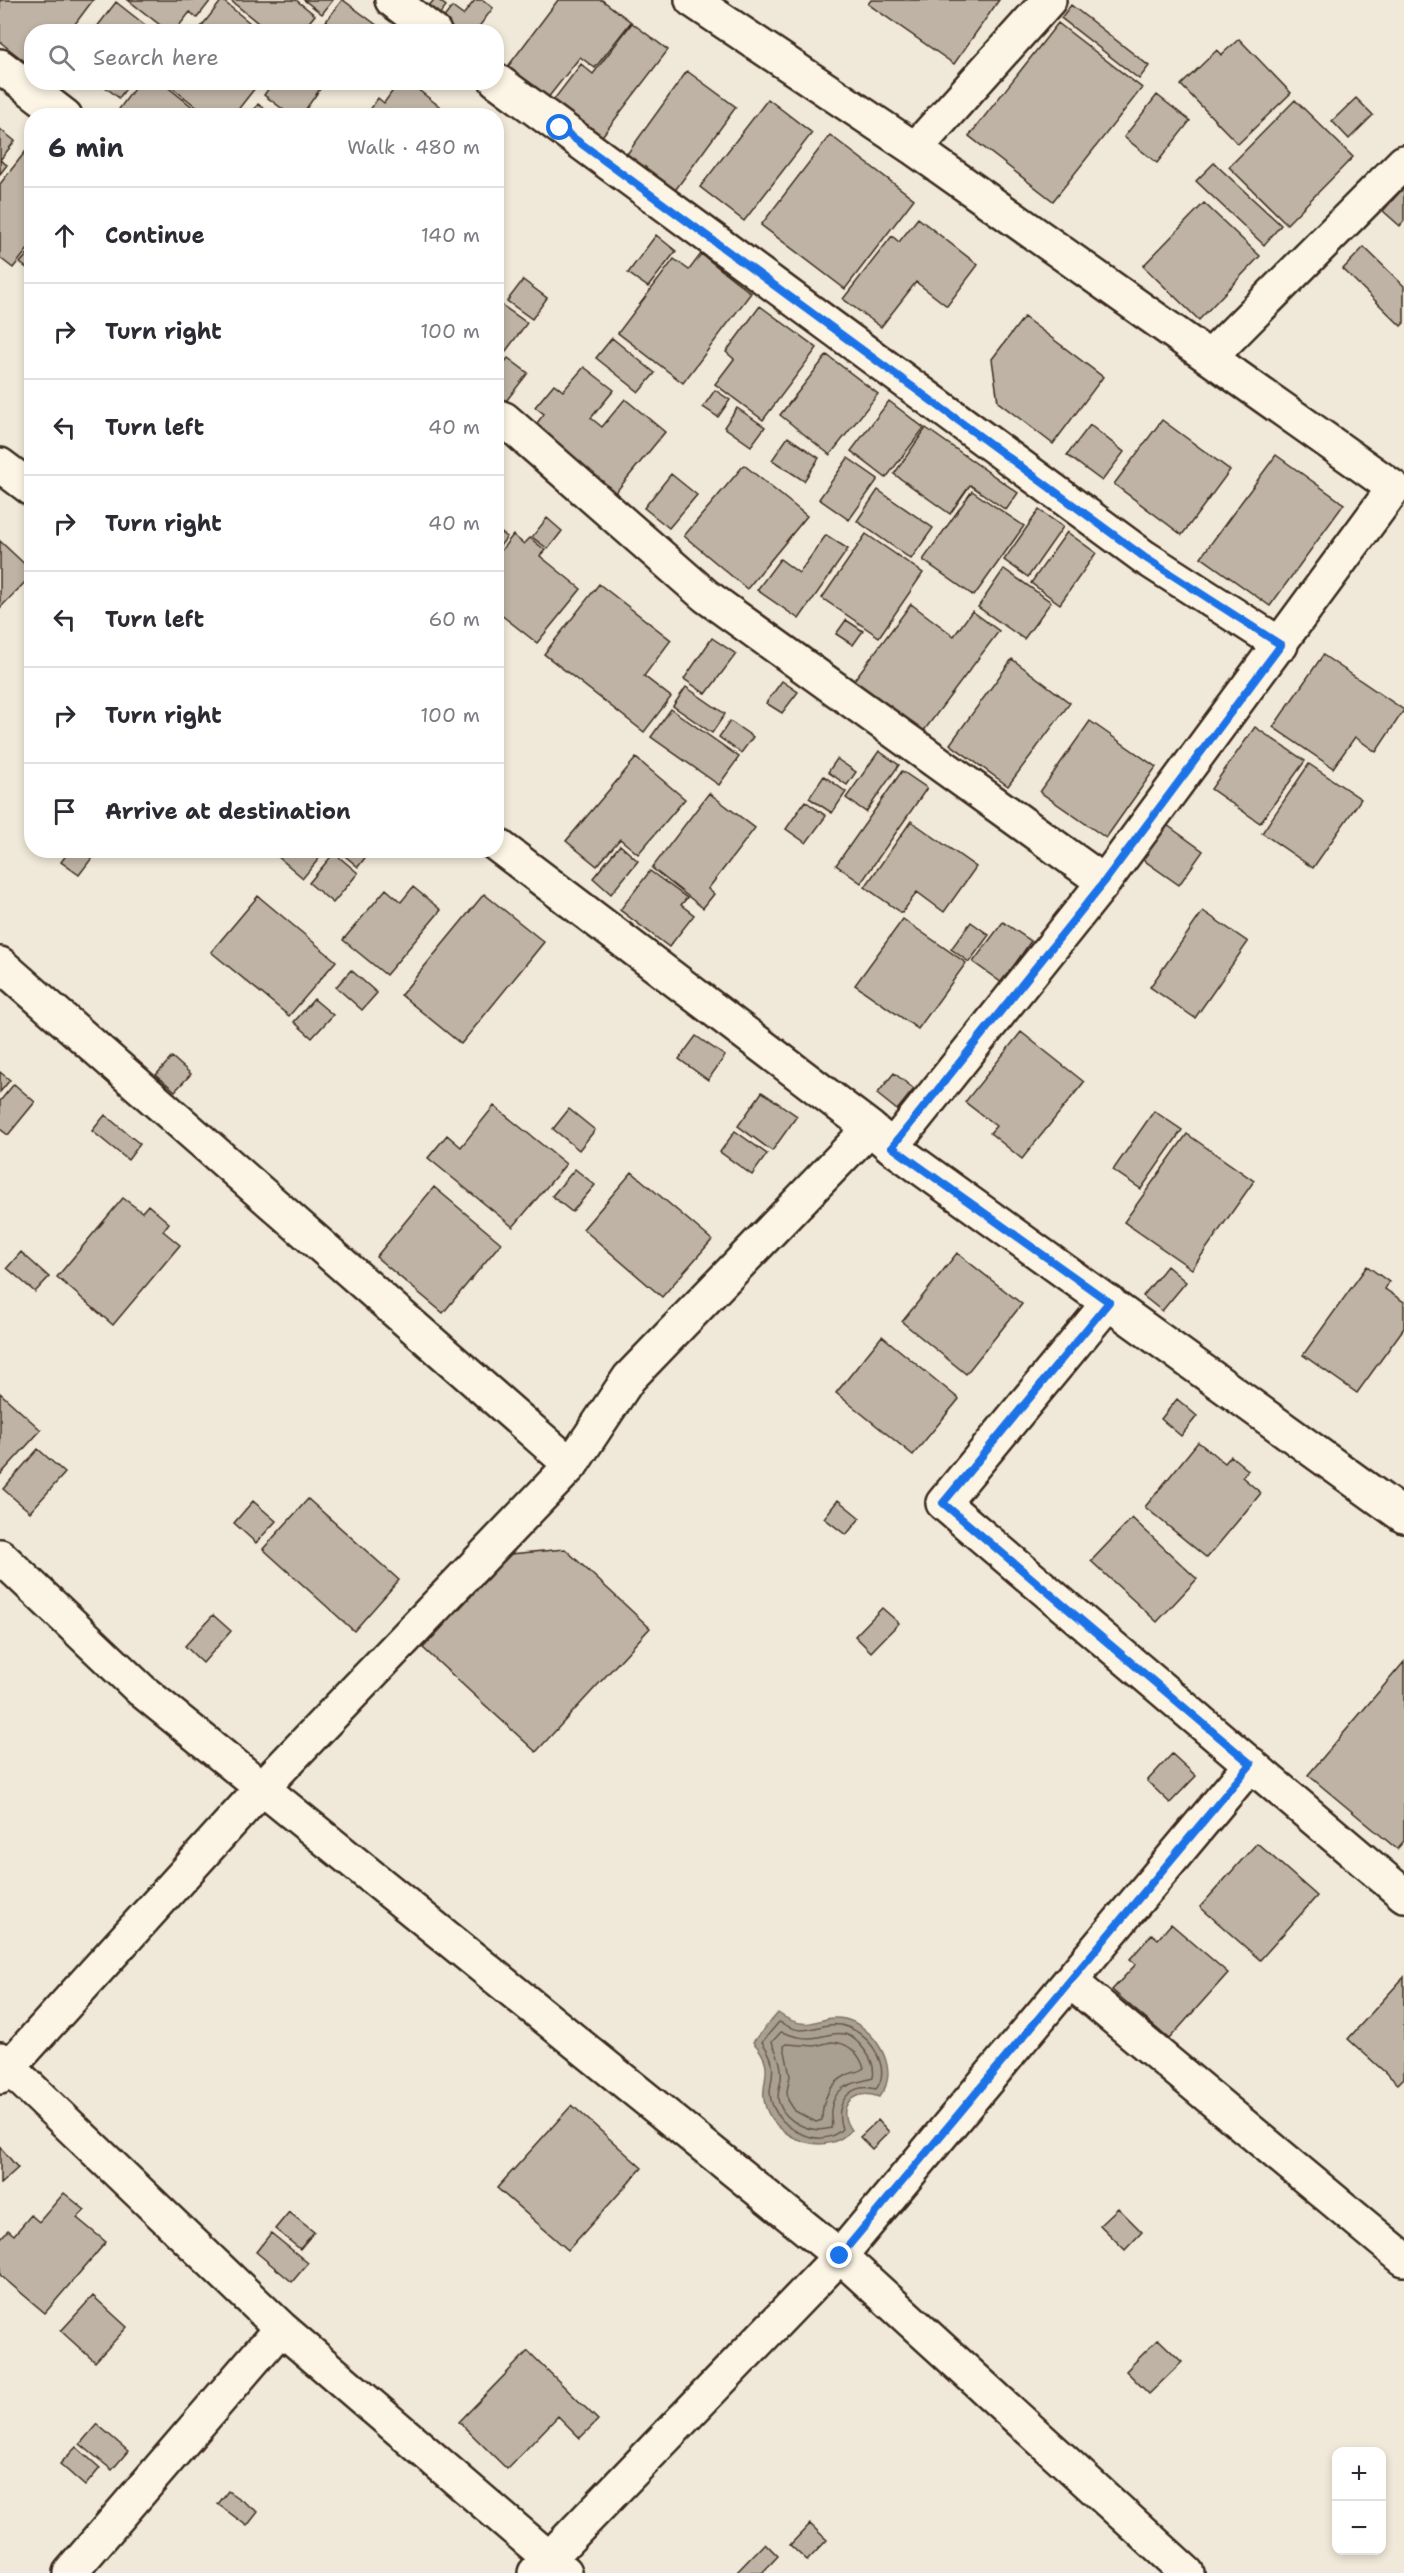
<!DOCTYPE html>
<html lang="en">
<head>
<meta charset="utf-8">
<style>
  body { margin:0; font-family:"Shantell Sans",sans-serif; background:#f2f2f3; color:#2b2b33 }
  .controls { position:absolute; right:18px; bottom:18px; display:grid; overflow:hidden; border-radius:12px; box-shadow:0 3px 9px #0003 }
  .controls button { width:54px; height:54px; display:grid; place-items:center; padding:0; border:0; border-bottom:2px solid #e1e1e2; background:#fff; color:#2b2b33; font:30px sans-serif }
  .stop { position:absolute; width:18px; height:18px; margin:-14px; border:4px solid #1a73e8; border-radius:50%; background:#fff }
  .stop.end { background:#1a73e8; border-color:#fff; box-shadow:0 2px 6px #0008 }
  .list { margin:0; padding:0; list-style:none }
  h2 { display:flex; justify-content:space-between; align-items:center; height:78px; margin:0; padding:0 24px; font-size:26px }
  h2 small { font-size:20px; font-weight:400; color:#7c7c81 }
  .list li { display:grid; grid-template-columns:39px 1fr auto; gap:18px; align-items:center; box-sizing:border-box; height:96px; padding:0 24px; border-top:2px solid #e1e1e2 }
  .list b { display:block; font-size:22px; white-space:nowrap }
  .list em { font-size:20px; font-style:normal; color:#7c7c81 }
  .icon { flex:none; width:33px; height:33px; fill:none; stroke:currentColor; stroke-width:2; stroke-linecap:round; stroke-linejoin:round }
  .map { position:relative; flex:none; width:1404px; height:2573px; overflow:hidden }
  .search { position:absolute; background:#fff; box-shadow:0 3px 9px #0003; left:24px; top:24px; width:480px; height:66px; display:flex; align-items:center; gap:15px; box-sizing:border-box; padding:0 21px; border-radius:24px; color:#7c7c81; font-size:22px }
  .panel { position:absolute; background:#fff; box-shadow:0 3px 9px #0003; left:24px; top:108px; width:480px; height:750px; border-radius:24px }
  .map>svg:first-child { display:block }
</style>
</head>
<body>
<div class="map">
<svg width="1404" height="2573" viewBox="0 0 1404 2573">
  <rect width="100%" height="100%" fill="#f0e9d9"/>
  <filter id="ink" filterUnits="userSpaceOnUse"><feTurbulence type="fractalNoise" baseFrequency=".0167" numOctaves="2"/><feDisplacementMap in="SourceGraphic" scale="12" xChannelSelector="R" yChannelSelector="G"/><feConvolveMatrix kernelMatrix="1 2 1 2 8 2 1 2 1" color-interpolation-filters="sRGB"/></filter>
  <g filter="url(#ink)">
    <path fill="#aaa091" stroke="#7e7163" stroke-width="1.5" d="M778 2013C812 2036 817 2013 845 2019 870 2025 895 2059 886 2085 885 2089 881 2093 879 2097 854 2087 834 2107 851 2130 827 2158 778 2140 766 2108 757 2082 779 2070 753 2042Z"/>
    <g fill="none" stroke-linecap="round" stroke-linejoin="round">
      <path stroke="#67594c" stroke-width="1.5" d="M779 2022C786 2025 793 2030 801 2030 811 2030 818 2027 828 2025 851 2021 874 2041 880 2062 883 2071 882 2082 876 2089 849 2081 833 2106 842 2129 834 2137 822 2140 811 2137 790 2132 770 2114 770 2091 771 2081 774 2074 772 2063 771 2055 766 2048 762 2042Z
        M781 2032C793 2036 805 2040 818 2037 842 2032 849 2029 866 2052 872 2060 875 2068 873 2078 854 2084 835 2083 831 2110 830 2117 833 2123 831 2128 812 2134 786 2123 779 2103 776 2094 780 2088 781 2079 783 2066 777 2054 772 2042Z
        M831 2042C848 2042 859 2053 864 2068 859 2072 853 2072 847 2075 829 2084 822 2101 822 2120L816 2122 795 2111 788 2100 787 2091 790 2076 784 2046 787 2044 815 2046Z"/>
    </g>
    <path fill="#beb3a4" stroke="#3b2a1e" stroke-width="1.5" d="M0 0H93L69 32H32V67L0 42Z
      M128 0H211L197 18 190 12 174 32H169Z
      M222 0 261 32H197Z
      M230 0H296L315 15 301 32H269Z
      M304 0H333L322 14Z
      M342 0H343L386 32H318Z
      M434 0H438L446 6 437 18 426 9Z
      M475 0H483L493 8 475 32H458L442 20 452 7 463 15Z
      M558 0H602L631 22 595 68 580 57 547 99 506 69Z
      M871 0H999L954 64 868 4Z
      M116 2 154 32H93Z
      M1071 5 1149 66 1139 79 1061 18Z
      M632 23 668 50 600 139 552 102 581 64 593 74Z
      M1058 23 1142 88 1053 201 969 136Z
      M1239 39 1291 93 1238 144 1181 85 1217 50 1221 55Z
      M687 71 736 107 671 196 622 161Z
      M99 82H131L119 98Z
      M139 82H161L204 116H114Z
      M165 82H249L255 88 233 116H208Z
      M252 82H264L259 88Z
      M273 82H325L301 116H292L264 95Z
      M399 82H408L452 116H366L378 98 384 103Z
      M1157 95 1190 121 1157 163 1124 137Z
      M1356 98 1373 115 1349 139 1332 121Z
      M768 99 812 133 744 221 700 187Z
      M1295 100 1353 157 1287 224 1229 167Z
      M258 104 274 116H250Z
      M0 129 15 141 0 160 7 165 0 174Z
      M830 135 914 199 845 289 761 225Z
      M29 147 32 149V187L27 193 32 196V244L13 268 0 258V184Z
      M1214 163 1281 225 1264 245 1196 181Z
      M1404 187V221L1400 226 1383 211Z
      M1204 203 1260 256 1199 320 1143 266Z
      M918 218 978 265 947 306 916 282 881 327 843 299 892 236 899 242Z
      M656 235 676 251 648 287 628 273Z
      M1364 247 1404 286V323L1401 326 1343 269Z
      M32 249V272L20 263Z
      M701 254 751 293 683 383 618 333 674 259 689 270Z
      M523 280 547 298 532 319 507 301Z
      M496 301 527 323 496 364Z
      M760 306 817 348 763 420 715 384 734 359 726 352Z
      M1024 317 1103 377 1053 444 998 402 992 359Z
      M612 338 655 373 639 392 596 358Z
      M827 355 878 394 830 455 780 415Z
      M508 358 528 373 503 405 496 400V373Z
      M584 367 614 390 591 418 602 427 625 399 665 432 611 498 530 432 544 414 535 407 554 384 563 391Z
      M715 390 730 400 718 417 703 407Z
      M889 401 924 428 886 478 851 451Z
      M737 408 765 427 751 446 724 427Z
      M1162 420 1230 470 1182 535 1114 484Z
      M1090 425 1124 452 1102 481 1067 455Z
      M926 428 1018 493 1006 510 970 485 950 514 894 474Z
      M788 437 819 458 804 481 772 460Z
      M1276 455 1344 504 1270 606 1201 557Z
      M848 458 878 479 849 520 819 499Z
      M744 465 807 516 747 589 684 536Z
      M671 474 697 495 669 528 644 508Z
      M878 490 933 528 911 559 857 521Z
      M972 491 1024 526 974 596 923 560Z
      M1039 510 1063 527 1028 577 1004 560Z
      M547 518 562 531 548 549 532 537Z
      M496 529 507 537 496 551Z
      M1067 532 1096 553 1060 604 1031 583Z
      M866 534 923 573 879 637 822 598Z
      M513 535 524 544 530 538 545 550 540 556 581 589 537 643 496 611V557Z
      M826 535 848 549 799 619 757 590 780 559 799 573Z
      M0 541 32 571V575L0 608Z
      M1004 569 1051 602 1024 639 978 607Z
      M599 584 671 640 644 676 671 697 644 732 544 654Z
      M911 604 954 636 972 611 999 631 920 736 851 684Z
      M846 620 863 631 853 645 836 634Z
      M712 638 736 654 706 694 684 679Z
      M1323 655 1404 710 1376 752 1355 737 1333 768 1273 727Z
      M1012 659 1070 703 1008 786 950 744Z
      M782 681 798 692 782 713 766 703Z
      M686 687 725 714 712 733 673 706Z
      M671 709 739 757 719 785 651 737Z
      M730 721 753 737 741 753 719 737Z
      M1090 721 1156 767 1106 838 1040 792Z
      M1255 727 1305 761 1260 823 1211 789Z
      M879 751 899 765 866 812 846 798Z
      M636 758 685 799 638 854 620 839 597 866 566 841Z
      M837 759 856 772 847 785 828 772Z
      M1309 764 1361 799 1313 868 1262 833Z
      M902 771 927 788 861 883 836 865Z
      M824 776 846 792 832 813 809 798Z
      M709 793 755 828 708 889 714 894 703 908 652 868Z
      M805 801 826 816 806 843 786 829Z
      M911 821 976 867 944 912 917 892 902 913 865 887Z
      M1167 825 1203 851 1179 885 1142 859Z
      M620 845 638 861 611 894 593 878Z
      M70 850H90L95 854 79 875 61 862Z
      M270 850H326L303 878Z
      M338 850H371L358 867Z
      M334 853 358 873 333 903 309 883Z
      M650 871 687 898 681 905 694 915 669 947 620 910Z
      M413 887 441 910 386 975 343 940 386 889 401 902Z
      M484 894 544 942 461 1044 401 995Z
      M258 896 336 961 289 1016 211 952Z
      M1203 911 1248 942 1195 1018 1150 987Z
      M903 919 966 963 918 1029 855 985Z
      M971 922 989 935 969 962 951 949Z
      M1003 922 1031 941 1002 983 973 962Z
      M351 970 377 993 362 1010 336 987Z
      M314 999 333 1015 312 1038 294 1022Z
      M1021 1032 1084 1082 1022 1159 990 1133 996 1126 965 1102Z
      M696 1036 725 1056 708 1080 679 1059Z
      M172 1057 191 1074 175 1091 156 1075Z
      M0 1072 10 1080 0 1092Z
      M894 1073 914 1089 897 1110 877 1094Z
      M14 1084 35 1102 8 1135 0 1129V1101Z
      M762 1092 797 1116 772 1151 738 1126Z
      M494 1106 566 1164 513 1227 428 1158 447 1135 461 1147Z
      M569 1109 595 1130 579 1150 553 1129Z
      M1154 1111 1182 1130 1141 1189 1113 1170Z
      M105 1115 140 1144 128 1160 92 1131Z
      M735 1131 767 1154 752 1175 720 1152Z
      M1187 1134 1254 1181 1192 1269 1124 1222Z
      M575 1169 595 1185 572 1212 552 1196Z
      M632 1172 712 1240 662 1297 583 1229Z
      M434 1187 501 1243 443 1313 376 1257Z
      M123 1198 142 1212 148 1205 169 1223 163 1231 180 1245 113 1325 57 1277Z
      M21 1252 49 1277 35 1292 7 1268Z
      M957 1253 1022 1304 966 1374 902 1322Z
      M1167 1266 1186 1282 1162 1311 1143 1296Z
      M1367 1266 1389 1282 1385 1289 1404 1302V1328L1357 1393 1303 1355Z
      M882 1336 959 1399 913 1455 836 1393Z
      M0 1393 41 1430 0 1475Z
      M1177 1399 1197 1416 1181 1436 1161 1419Z
      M1198 1442 1225 1463 1231 1456 1248 1470 1242 1477 1261 1493 1207 1558 1145 1507Z
      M38 1449 65 1473 30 1512 3 1489Z
      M308 1499 399 1580 354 1631 263 1549Z
      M838 1500 860 1518 846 1535 824 1518Z
      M253 1501 276 1521 256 1543 234 1523Z
      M1132 1518 1197 1579 1157 1622 1091 1561Z
      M565 1549 650 1628 536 1752 423 1648 510 1554Z
      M882 1608 899 1623 871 1652 855 1636Z
      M213 1615 231 1631 203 1663 185 1646Z
      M1404 1662V1841L1397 1849 1308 1775Z
      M1172 1754 1196 1776 1170 1803 1147 1781Z
      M1257 1843 1317 1896 1260 1960 1200 1907Z
      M1171 1924 1228 1973 1169 2039 1112 1990 1136 1964 1130 1959 1152 1934 1158 1939Z
      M1404 1977V2078L1398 2084 1348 2039Z
      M572 2105 642 2168 568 2250 497 2188Z
      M878 2120 889 2132 872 2149 860 2137Z
      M0 2147 18 2168 0 2184Z
      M64 2193 85 2210 77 2218 106 2242 45 2313 0 2275V2239L8 2230 14 2235 31 2215 39 2222Z
      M1118 2208 1142 2232 1125 2250 1100 2225Z
      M289 2212 314 2232 300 2249 275 2229Z
      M271 2233 308 2263 292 2282 256 2252Z
      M93 2296 127 2327 95 2362 61 2331Z
      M1158 2339 1182 2362 1149 2394 1126 2371Z
      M528 2351 598 2420 580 2438 558 2416 507 2469 459 2422Z
      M97 2424 128 2451 112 2470 80 2444Z
      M76 2447 100 2468 85 2486 60 2464Z
      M228 2491 258 2512 247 2526 218 2504Z
      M810 2524 827 2540 807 2561 790 2545Z
      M765 2543 778 2556 762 2573H736Z"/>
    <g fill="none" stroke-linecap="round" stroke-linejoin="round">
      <defs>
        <path id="minor" d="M392 0 434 32
          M692 0 915 149 1394 488 1104 882 892 1147
          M0 66 65 116
          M496 80 1144 557 1281 645
          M915 149 1049 0
          M1210 357 1404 162
          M496 416 504 419 706 596 1104 882
          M0 465 32 489
          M496 844 870 1128 892 1147 1404 1516
          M0 964 571 1465
          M1109 1302 943 1503 1404 1895
          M0 1556 141 1690 840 2256 1187 2573
          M1070 1981 1404 2259
          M0 2059 281 2328 565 2572
          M0 2077 262 1788 571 1465 629 1378 870 1128
          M70 2573 281 2328
          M535 2573 840 2256 1251 1764"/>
      </defs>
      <use href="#minor" stroke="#3b2a1e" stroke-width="38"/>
      <use href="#minor" stroke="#fcf5e5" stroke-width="33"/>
    </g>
  </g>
  <g fill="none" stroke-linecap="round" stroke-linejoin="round" filter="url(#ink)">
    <path stroke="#1a73e8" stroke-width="8" d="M560 128 1144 557 1281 645 1104 882 892 1147 1109 1302 943 1503 1251 1764 840 2256"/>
  </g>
</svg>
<div class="controls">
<button>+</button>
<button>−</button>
</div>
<div class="stop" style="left:560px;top:128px"></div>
<div class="stop end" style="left:840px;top:2256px"></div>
<div class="search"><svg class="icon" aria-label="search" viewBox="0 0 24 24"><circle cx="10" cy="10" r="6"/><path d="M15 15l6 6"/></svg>Search here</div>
<section class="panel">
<h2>6 min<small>Walk · 480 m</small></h2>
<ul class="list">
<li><svg class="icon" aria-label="ahead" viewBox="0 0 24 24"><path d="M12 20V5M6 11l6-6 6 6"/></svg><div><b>Continue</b></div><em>140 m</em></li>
<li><svg class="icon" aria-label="right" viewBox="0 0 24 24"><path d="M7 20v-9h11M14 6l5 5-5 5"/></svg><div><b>Turn right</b></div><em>100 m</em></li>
<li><svg class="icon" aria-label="left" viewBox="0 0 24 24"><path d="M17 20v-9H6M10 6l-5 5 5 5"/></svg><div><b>Turn left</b></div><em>40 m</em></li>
<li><svg class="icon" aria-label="right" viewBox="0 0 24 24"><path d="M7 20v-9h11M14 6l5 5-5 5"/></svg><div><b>Turn right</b></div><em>40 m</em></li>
<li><svg class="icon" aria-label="left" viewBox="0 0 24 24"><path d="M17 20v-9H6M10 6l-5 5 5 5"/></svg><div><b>Turn left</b></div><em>60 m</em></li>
<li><svg class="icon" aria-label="right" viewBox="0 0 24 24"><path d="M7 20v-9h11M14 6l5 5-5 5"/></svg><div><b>Turn right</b></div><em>100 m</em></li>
<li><svg class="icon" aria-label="arrive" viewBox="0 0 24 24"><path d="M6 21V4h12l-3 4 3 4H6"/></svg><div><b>Arrive at destination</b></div></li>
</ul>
</section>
</div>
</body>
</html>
